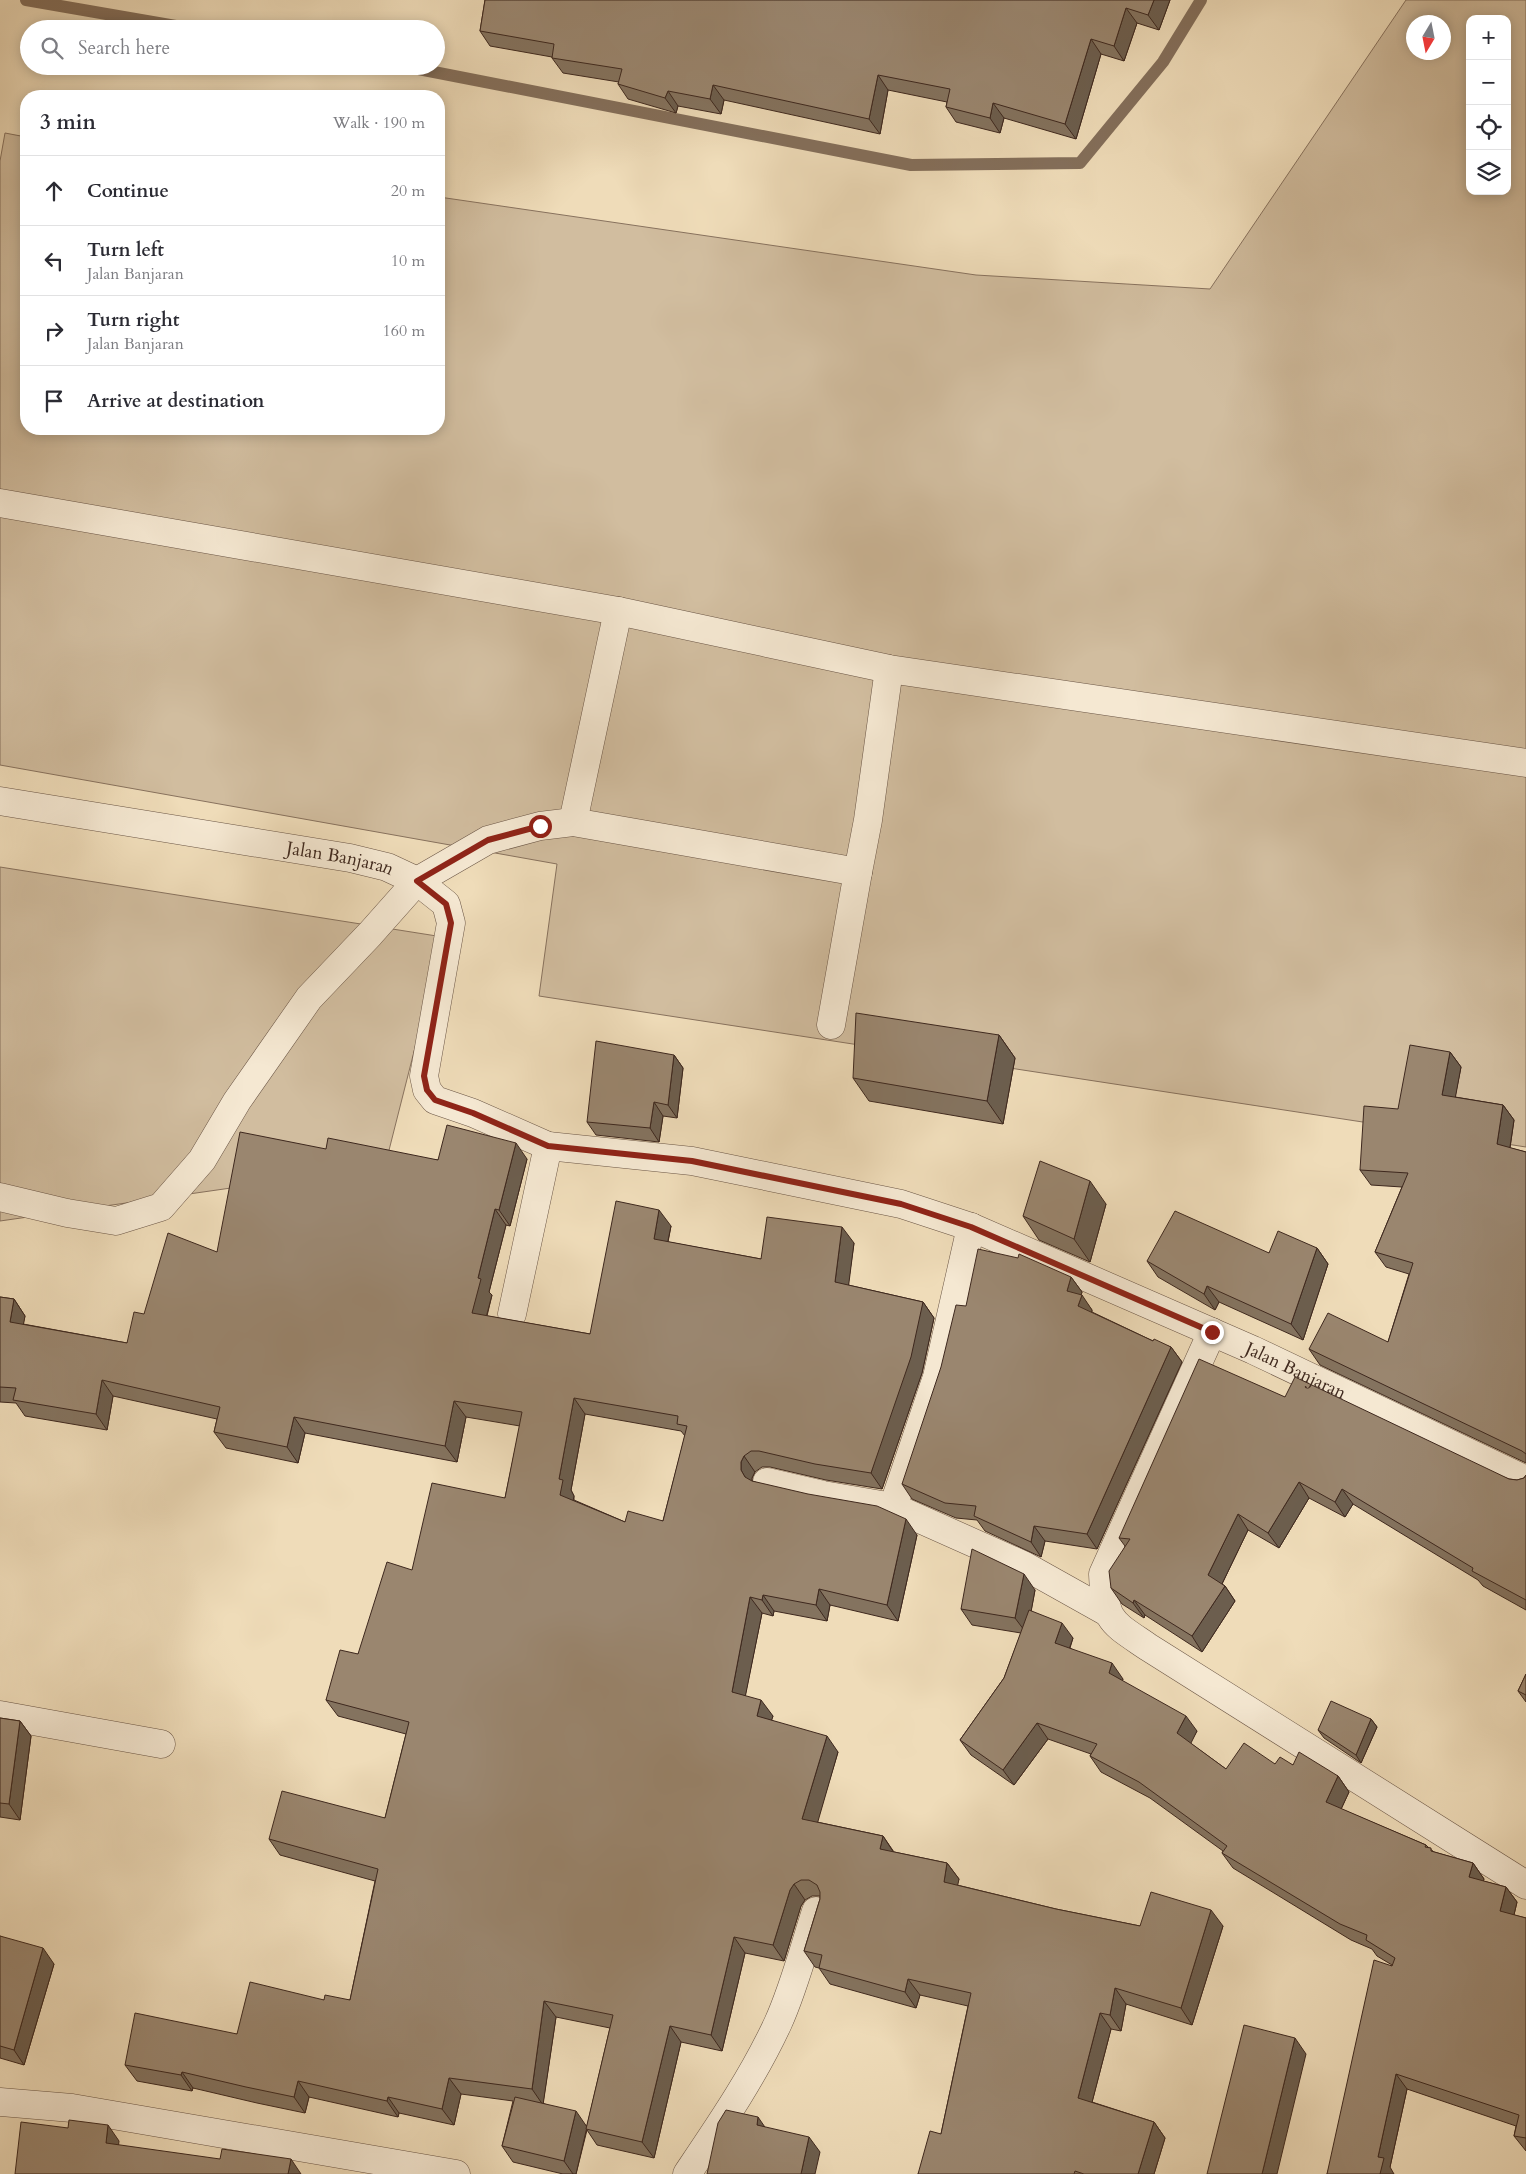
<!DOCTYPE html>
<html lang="en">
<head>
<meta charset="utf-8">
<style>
  body { margin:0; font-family:Cardo,serif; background:#f7f7f7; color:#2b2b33 }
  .controls { position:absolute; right:15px; top:15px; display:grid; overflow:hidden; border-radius:10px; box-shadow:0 2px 12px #0003 }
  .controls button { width:45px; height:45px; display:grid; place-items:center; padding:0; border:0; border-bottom:1px solid #e1e1e2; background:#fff; color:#2b2b33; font:25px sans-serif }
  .compass { position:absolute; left:1406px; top:15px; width:45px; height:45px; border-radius:50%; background:#fff; box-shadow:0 2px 12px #0003; rotate:190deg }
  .stop { position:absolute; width:15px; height:15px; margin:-11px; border:4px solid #8f2418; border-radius:50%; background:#fff }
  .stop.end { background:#8f2418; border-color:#fff; box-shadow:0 1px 5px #0008 }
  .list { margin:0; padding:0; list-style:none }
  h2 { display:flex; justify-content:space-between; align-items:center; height:65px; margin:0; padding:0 20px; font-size:21px }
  h2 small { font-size:16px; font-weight:400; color:#7c7c81 }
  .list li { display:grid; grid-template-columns:32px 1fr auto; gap:15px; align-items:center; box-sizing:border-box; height:70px; padding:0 20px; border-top:1px solid #e1e1e2 }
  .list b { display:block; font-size:19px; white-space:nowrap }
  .list p { margin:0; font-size:16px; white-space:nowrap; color:#7c7c81 }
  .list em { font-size:16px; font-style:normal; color:#7c7c81 }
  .icon { flex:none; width:28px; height:28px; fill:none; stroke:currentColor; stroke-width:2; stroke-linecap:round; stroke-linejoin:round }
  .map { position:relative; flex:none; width:1526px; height:2174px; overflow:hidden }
  .search { position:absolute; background:#fff; box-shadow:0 2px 12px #0003; left:20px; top:20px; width:425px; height:55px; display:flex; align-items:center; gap:12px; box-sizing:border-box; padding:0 18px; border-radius:28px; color:#7c7c81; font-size:19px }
  .panel { position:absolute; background:#fff; box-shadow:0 2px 12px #0003; left:20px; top:90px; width:425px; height:345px; border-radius:20px }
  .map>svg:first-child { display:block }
</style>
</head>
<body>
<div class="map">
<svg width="1526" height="2174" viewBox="0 0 1526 2174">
  <rect width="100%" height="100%" fill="#efdcb9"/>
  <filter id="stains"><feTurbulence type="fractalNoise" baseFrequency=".004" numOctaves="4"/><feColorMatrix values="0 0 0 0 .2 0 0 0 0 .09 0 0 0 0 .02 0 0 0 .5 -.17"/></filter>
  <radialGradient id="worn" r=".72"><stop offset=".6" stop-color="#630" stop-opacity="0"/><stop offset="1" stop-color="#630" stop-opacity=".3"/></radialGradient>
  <path fill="#d1bd9f" stroke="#88725e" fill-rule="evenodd" d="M1406 0H1526V1147L539 996 557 864 0 765V161L5 133 26 137V429H439V197L976 275 1210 289ZM1470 19H1507V191H1470ZM1414 22H1444V52H1414Z
    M0 867 443 937 385 1166 0 1221Z"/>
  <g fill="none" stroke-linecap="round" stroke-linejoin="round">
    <path stroke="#846f5b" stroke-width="12" d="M26 0 193 29
      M403 66 911 165 1080 163 1163 62 1201 0"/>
    <defs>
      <g id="minor">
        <path d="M0 503 618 611 889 669 1526 763"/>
        <path id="s1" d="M0 801 350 858 387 867 417 881 446 904 451 923 424 1076 427 1090 435 1100 473 1113 548 1146 692 1161 901 1204 971 1227 1253 1350 1526 1480"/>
        <path d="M573 822 618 611"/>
        <path d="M831 1025 858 872"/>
        <path d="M0 1197 67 1213 116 1221 161 1207 202 1160 237 1101 309 998 370 934 417 881 488 840 540 826 573 822 858 872 868 820 889 669"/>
        <path d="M512 1314 548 1146"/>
        <path d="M1212 1332 1103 1574C1105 1622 1110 1621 1148 1647L1526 1885"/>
        <path d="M767 1482 823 1495 893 1507 1023 1565 1107 1612"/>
        <path d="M893 1507 937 1377 971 1227"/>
        <path d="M0 1715 161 1744"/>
        <path d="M0 2102 72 2108 456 2174"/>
        <path d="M687 2174C720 2125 753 2077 778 2023 794 1988 804 1948 816 1911"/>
      </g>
    </defs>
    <use href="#minor" stroke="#6a5545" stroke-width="29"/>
    <use href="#minor" stroke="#f5e8d2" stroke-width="28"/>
  </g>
  <path fill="#84735f" stroke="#3e281e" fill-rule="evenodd" d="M485 0H1170L1159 30 1137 23 1124 61 1101 54 1076 139 1004 118 1000 133 956 122 946 107 947 102 888 90 880 134 724 100 721 114 678 106 676 113 628 99 618 84 619 82 563 73 552 58V57L490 46 480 31Z
    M999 1035 1015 1058 1003 1124 869 1101 853 1078Z
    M1450 1052 1461 1067 1455 1097 1503 1105 1514 1120 1510 1148 1526 1152V1463L1320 1365 1309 1349 1388 1342 1409 1274 1386 1267 1375 1252 1402 1187 1371 1185 1360 1170 1398 1109Z
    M674 1055 683 1068 677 1118 663 1116 659 1142 596 1135 587 1122Z
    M326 1149 438 1160 527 1159 510 1226 506 1225 489 1292 492 1295 487 1316 590 1334 671 1226 668 1242 761 1259 854 1243 848 1285 923 1302 934 1318 922 1373 882 1489 826 1480 770 1467H762L755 1472 752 1478V1481L917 1535 898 1621 830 1605 827 1621 774 1611 773 1616 762 1613 745 1696 773 1716 771 1720 838 1752 817 1822 883 1836 894 1852 947 1863 959 1879 957 1885 1056 1909 1140 1926H1223L1192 2025 1126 2004 1121 2031 1111 2029 1092 2102 1154 2122 1165 2138 1154 2174H918L941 2134 968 2006 920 1995 916 2008 830 1984 819 1968 815 1967 804 1951 820 1899V1896H812L805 1900 801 1906 784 1961 745 1953 722 2051 681 2042 654 2158 597 2145 587 2130 576 2174H563L513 2162 502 2146 513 2101 461 2094 454 2125 399 2113 398 2117 309 2097 305 2113 257 2103 193 2088 192 2091 137 2081 125 2065 237 2034 324 2000H350L375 1881 280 1855 269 1839 385 1818 406 1734 338 1716 326 1700 358 1654 412 1570 505 1498 520 1426 466 1417 457 1462 305 1433 298 1463 226 1448 214 1432 217 1419 113 1396 107 1430 25 1416 16 1403 0 1402V1297L14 1299 25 1316 23 1324 127 1343 144 1314 217 1252ZM585 1414 681 1431 685 1436 663 1521 625 1522 574 1500V1496L571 1490ZM556 2017 610 2028 587 2126 543 2103Z
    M1106 1204 1090 1262 1039 1240 1023 1216Z
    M1317 1248 1328 1264 1303 1340 1219 1302 1215 1310 1158 1277 1147 1261 1269 1253Z
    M1071 1277 1082 1292 1081 1295 1092 1310V1312L1153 1341 1171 1347 1182 1362 1097 1549 1045 1541 1041 1557 985 1531 977 1520 956 1518 912 1499 902 1484Z
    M1285 1397 1509 1479 1517 1480 1524 1478 1526 1475V1610L1483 1586 1478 1580 1353 1504 1345 1517 1309 1498 1279 1548 1248 1530 1222 1584 1225 1586 1235 1601 1202 1652 1145 1615 1144 1618 1122 1604 1111 1588 1125 1546 1119 1538Z
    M1035 1590 1031 1611 1073 1638 1070 1648 1123 1679 1122 1681 1197 1731 1190 1743 1226 1769 1275 1764 1293 1765 1338 1776 1349 1792 1341 1809 1426 1845 1428 1847 1434 1852 1473 1863 1484 1879 1483 1881 1506 1887 1517 1902 1514 1915 1526 1918V2151L1514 2136 1516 2126 1407 2089 1390 2167 1327 2174 1392 1965 1377 1956 1372 1949 1351 1940 1233 1868 1222 1853 1223 1851 1150 1798 1101 1772 1090 1756 1091 1754 1048 1739 1014 1785 971 1755 960 1740 1004 1678 1021 1633 972 1625 961 1609Z
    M1526 1674V1702L1518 1691Z
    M0 1718 20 1721 31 1736 20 1820 0 1817Z
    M1371 1719 1377 1727 1361 1763 1324 1738 1318 1730Z
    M0 1936 54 1964 24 2065 0 2058Z"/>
  <path fill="#6c5e4e" stroke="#3e281e" d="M1154 0H1170L1159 30 1148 15Z
    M1126 8 1137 23 1124 61 1114 46Z
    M1091 39 1101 54 1076 139 1065 124Z
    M878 75 888 90 880 134 869 119Z
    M713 85 724 100 721 114 710 99Z
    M668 91 678 106 676 113 665 98Z
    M993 103 1004 118 1000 133 990 118Z
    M999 1035 1015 1058 1003 1124 987 1101Z
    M1450 1052 1461 1067 1453 1110 1442 1095Z
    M674 1055 683 1068 677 1118 668 1105Z
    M654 1102 663 1116 659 1142 650 1128Z
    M1503 1105 1514 1120 1508 1160 1497 1144Z
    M516 1143 527 1159 510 1226 499 1210Z
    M1090 1181 1106 1204 1090 1262 1074 1239Z
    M495 1209 506 1225 489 1292 492 1295 483 1329 472 1313 478 1278Z
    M659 1210 671 1226 665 1255 654 1239Z
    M842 1227 854 1243 847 1298 835 1282Z
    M1317 1248 1328 1264 1303 1340 1291 1324Z
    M1071 1277 1082 1292 1078 1306 1067 1291Z
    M1207 1286 1219 1302 1215 1310 1204 1294Z
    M1082 1295 1092 1310 1089 1321 1078 1306Z
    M14 1299 25 1316 21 1338 10 1322Z
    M923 1302 934 1318 922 1373 882 1489 871 1473Z
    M1171 1347 1182 1362 1097 1549 1087 1534Z
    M102 1380 113 1396 107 1430 96 1414Z
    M574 1398 585 1414 571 1490 574 1496 571 1511 560 1495 559 1479Z
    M454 1401 466 1417 457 1462 445 1446Z
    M294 1417 305 1433 298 1463 287 1447Z
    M744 1456 755 1472 752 1478V1486L745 1477 741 1470V1462Z
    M1299 1482 1309 1498 1279 1548 1268 1533Z
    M1342 1489 1353 1504 1345 1517 1335 1502Z
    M1238 1514 1248 1530 1219 1590 1208 1575Z
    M906 1519 917 1535 898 1621 887 1605Z
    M1034 1526 1045 1541 1041 1557 1031 1542Z
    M1024 1574 1035 1590 1027 1634 1015 1618Z
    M1225 1586 1235 1601 1202 1652 1192 1636Z
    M819 1589 830 1605 827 1621 816 1605Z
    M763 1595 774 1611 773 1616 762 1600Z
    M750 1597 762 1613 743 1708 732 1692Z
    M1134 1600 1145 1615 1144 1618 1133 1603Z
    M1062 1623 1073 1638 1066 1658 1055 1643Z
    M1112 1663 1123 1679 1120 1689 1109 1673Z
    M761 1700 773 1716 768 1732 757 1716Z
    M1186 1716 1197 1731 1188 1749 1177 1733Z
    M1371 1719 1377 1727 1361 1763 1356 1755Z
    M20 1721 31 1736 20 1820 9 1804Z
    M1037 1723 1048 1739 1014 1785 1003 1770Z
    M827 1736 838 1752 814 1835 802 1819Z
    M1338 1776 1349 1792 1337 1818 1326 1802Z
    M883 1836 894 1853 880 1849Z
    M947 1863 959 1879 955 1898 944 1882Z
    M1473 1863 1484 1879 1480 1892 1469 1877Z
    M794 1884 805 1900 801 1906 784 1961 773 1945 790 1890Z
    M1506 1887 1517 1902 1511 1927 1500 1911Z
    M1211 1910 1223 1926 1192 2025 1181 2008Z
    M734 1937 745 1953 722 2051 711 2035Z
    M43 1948 54 1964 24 2065 14 2050Z
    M908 1979 920 1995 916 2008 905 1992Z
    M1115 1988 1126 2004 1121 2031 1110 2015Z
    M544 2001 556 2017 543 2105 532 2089Z
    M1100 2013 1111 2029 1089 2114 1078 2098Z
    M670 2026 681 2042 654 2158 642 2142Z
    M1295 2038 1306 2054 1277 2174H1262Z
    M182 2072 193 2088 192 2091 181 2075Z
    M1396 2074 1407 2089 1390 2167 1394 2174H1380L1378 2157Z
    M449 2078 461 2094 454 2125 442 2109Z
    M298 2081 309 2097 305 2113 294 2097Z
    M388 2097 399 2113 398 2117 387 2101Z
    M576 2111 587 2127 576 2174H573L564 2161Z
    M758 2117 769 2133 757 2125Z
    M1154 2122 1165 2138 1154 2174H1138Z
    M108 2125 119 2141 117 2159 106 2143Z
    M809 2137 820 2152 815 2174H801Z
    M291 2159 301 2174H288Z"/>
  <path fill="#9a866f" stroke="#3e281e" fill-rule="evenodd" d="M485 0H1154L1148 15 1126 8 1114 46 1091 39 1065 124 993 103 990 118 946 107 950 89 878 75 869 119 713 85 710 99 668 91 665 98 618 84 622 69 552 58 554 44 480 31Z
    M856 1013 999 1035 987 1101 853 1078Z
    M596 1041 674 1055 668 1105 654 1102 650 1128 587 1122Z
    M1410 1045 1450 1052 1442 1095 1503 1105 1497 1144 1526 1152V1454L1522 1451 1309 1349 1328 1313 1388 1342 1413 1263 1375 1252 1408 1173 1360 1170 1364 1106 1398 1109Z
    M447 1125 516 1143 499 1210 495 1209 478 1278 481 1279 472 1313 590 1334 616 1201 659 1210 654 1239 761 1259 767 1217 842 1227 835 1282 923 1302 911 1357 871 1473 815 1464 759 1451H751L744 1456 741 1462V1470L745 1477 752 1481 808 1494 877 1506 906 1519 887 1605 819 1589 816 1605 763 1595 762 1600 750 1597 732 1692 761 1700 757 1716 827 1736 802 1819 883 1836 880 1849 947 1863 944 1882 1056 1909 1140 1926 1151 1892 1211 1910 1181 2008 1115 1988 1110 2015 1100 2013 1078 2098 1154 2122 1138 2174H1084L1075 2171 1074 2174H918L930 2131 941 2134 971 1993 908 1979 905 1992 819 1968 822 1955 804 1951 820 1899V1892L817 1885 809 1880H801L794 1884 790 1890 773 1945 734 1937 711 2035 670 2026 642 2142 586 2129 613 2015 544 2001 532 2089 449 2078 442 2109 388 2097 387 2101 298 2081 294 2097 246 2087 182 2072 181 2075 125 2065 135 2013 237 2034 250 1982 324 2000 325 1995 350 2000 378 1869 269 1839 282 1791 385 1818 409 1722 326 1700 340 1650 358 1654 387 1562 412 1570 432 1483 505 1498 522 1412 454 1401 445 1446 294 1417 287 1447 214 1432 220 1407 102 1380 96 1414 13 1400 16 1388 0 1387V1297L14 1299 10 1322 127 1343 134 1312 144 1314 168 1233 217 1252 240 1132 326 1149 328 1138 438 1160ZM574 1398 678 1416 677 1424 687 1426 663 1521 628 1511 625 1522 560 1495 563 1480 559 1479Z
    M1040 1161 1090 1181 1074 1239 1023 1216Z
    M1175 1211 1269 1253 1278 1231 1317 1248 1291 1324 1207 1286 1204 1294 1147 1261Z
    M978 1249 1018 1258 1019 1254 1071 1277 1067 1291 1082 1295 1078 1306 1153 1341 1154 1339 1171 1347 1087 1534 1034 1526 1031 1542 974 1516 976 1506 945 1503 902 1484 941 1367 956 1305 966 1306Z
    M1199 1359 1285 1397 1295 1377 1509 1479 1517 1480 1524 1478 1526 1475V1600L1472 1571 1473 1568 1342 1489 1335 1502 1299 1482 1268 1533 1238 1514 1208 1575 1225 1586 1192 1636 1134 1600 1133 1603 1111 1588 1109 1571 1130 1539 1119 1538Z
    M972 1549 1024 1574 1015 1618 961 1609Z
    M1029 1610 1062 1623 1055 1643 1112 1663 1109 1673 1186 1716 1177 1733 1226 1769 1244 1743 1275 1764 1280 1757 1293 1765 1299 1752 1338 1776 1326 1802 1426 1845 1425 1847 1431 1848V1851L1473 1863 1469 1877 1506 1887 1500 1911 1526 1918V2138L1514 2136 1519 2115 1396 2074 1378 2157 1384 2158 1380 2174H1327L1374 1960 1392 1966 1395 1958 1366 1940 1367 1935 1340 1924 1222 1853 1227 1846 1139 1782 1090 1756 1097 1744 1037 1723 1003 1770 960 1740 1004 1678Z
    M1526 1674V1695L1518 1691Z
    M1331 1701 1371 1719 1356 1755 1318 1730Z
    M0 1718 20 1721 9 1804 0 1803Z
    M0 1936 43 1948 14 2050 0 2046Z
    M1244 2025 1295 2038 1262 2174H1207Z
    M515 2097 576 2111 564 2161 502 2146Z
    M726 2110 758 2117 757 2125 809 2137 801 2174H707L718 2123Z
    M69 2120 108 2125 106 2143 220 2159 222 2149 291 2159 288 2174H15L21 2122 68 2128Z"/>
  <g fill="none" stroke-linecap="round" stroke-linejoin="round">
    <path stroke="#8f2418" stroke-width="6" d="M540 826 488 840 417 881 446 904 451 923 424 1076 427 1090 435 1100 473 1113 548 1146 692 1161 901 1204 971 1227 1212 1332"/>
  </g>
  <g text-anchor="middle" stroke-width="4" stroke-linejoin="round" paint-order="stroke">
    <g font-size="18" fill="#3e281e" stroke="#f5e8d2">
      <text dy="6" stroke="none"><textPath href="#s1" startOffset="345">Jalan Banjaran</textPath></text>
      <text dy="6" stroke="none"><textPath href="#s1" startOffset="1574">Jalan Banjaran</textPath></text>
    </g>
  </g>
  <rect width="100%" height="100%" filter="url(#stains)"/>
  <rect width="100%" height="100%" fill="url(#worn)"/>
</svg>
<div class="controls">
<button>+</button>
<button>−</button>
<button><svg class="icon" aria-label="locate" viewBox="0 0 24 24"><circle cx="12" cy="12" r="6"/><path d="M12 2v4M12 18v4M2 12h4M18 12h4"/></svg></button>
<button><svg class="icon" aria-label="layers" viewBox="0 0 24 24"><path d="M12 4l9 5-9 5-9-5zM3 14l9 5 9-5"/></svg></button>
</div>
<svg class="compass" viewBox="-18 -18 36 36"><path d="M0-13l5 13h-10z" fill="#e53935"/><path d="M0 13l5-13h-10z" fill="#7c7c81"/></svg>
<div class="stop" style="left:540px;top:826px"></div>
<div class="stop end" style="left:1212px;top:1332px"></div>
<div class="search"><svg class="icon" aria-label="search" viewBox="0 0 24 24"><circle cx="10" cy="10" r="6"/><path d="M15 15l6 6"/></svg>Search here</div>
<section class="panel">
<h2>3 min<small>Walk · 190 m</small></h2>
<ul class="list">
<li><svg class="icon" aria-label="ahead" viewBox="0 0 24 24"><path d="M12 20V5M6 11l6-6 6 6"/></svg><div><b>Continue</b></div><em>20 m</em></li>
<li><svg class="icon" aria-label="left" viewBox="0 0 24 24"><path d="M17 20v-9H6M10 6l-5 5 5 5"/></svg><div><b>Turn left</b><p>Jalan Banjaran</p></div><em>10 m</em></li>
<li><svg class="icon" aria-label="right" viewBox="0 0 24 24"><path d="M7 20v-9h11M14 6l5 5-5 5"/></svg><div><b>Turn right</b><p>Jalan Banjaran</p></div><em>160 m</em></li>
<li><svg class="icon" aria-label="arrive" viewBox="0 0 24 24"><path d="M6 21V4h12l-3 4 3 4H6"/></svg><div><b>Arrive at destination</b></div></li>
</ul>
</section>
</div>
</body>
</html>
